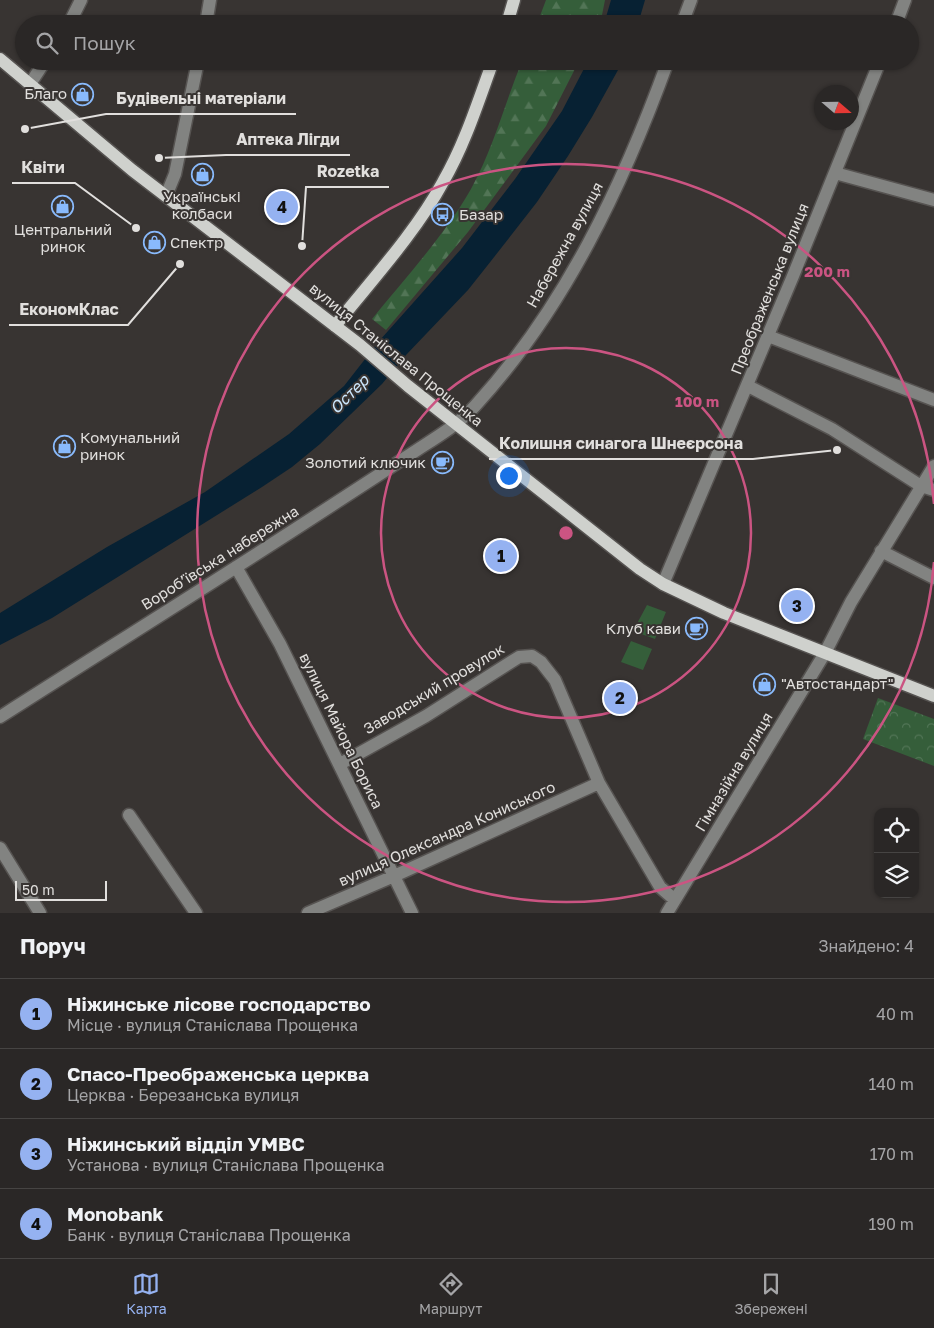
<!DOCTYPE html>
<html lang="uk">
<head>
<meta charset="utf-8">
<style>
  body { margin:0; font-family:"Golos Text",sans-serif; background:#322f2e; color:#f1f3f6 }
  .controls { position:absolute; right:15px; bottom:15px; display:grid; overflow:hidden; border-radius:10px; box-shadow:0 1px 4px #0004 }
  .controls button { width:45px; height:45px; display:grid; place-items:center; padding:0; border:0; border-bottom:1px solid #464443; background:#2a2726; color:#f1f3f6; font:25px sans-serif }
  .compass { position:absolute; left:814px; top:85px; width:45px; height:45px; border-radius:50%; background:#2a2726; box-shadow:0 1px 4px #0004; rotate:110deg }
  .scale { position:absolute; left:15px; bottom:12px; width:92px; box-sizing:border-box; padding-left:5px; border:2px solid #e1dfdd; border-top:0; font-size:14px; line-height:18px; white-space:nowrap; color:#e1dfdd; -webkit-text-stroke:4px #383432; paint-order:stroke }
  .you { position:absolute; left:508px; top:475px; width:18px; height:18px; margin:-12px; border:4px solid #fff; border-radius:50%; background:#1a73e8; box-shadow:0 0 0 8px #1a73e833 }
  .badge { display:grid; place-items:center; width:32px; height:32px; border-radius:50%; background:#95b2f1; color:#111; font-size:16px; font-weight:700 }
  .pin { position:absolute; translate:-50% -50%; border:2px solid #fff; box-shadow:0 1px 5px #0006 }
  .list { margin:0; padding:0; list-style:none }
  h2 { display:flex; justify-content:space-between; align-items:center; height:65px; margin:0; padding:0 20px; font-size:21px }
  h2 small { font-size:16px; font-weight:400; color:#a5a5a7 }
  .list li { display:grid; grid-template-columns:32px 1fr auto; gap:15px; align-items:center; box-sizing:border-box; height:70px; padding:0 20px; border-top:1px solid #464443 }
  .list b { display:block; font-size:19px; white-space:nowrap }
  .list p { margin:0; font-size:16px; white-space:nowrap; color:#a5a5a7 }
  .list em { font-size:16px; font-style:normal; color:#a5a5a7 }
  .icon { flex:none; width:28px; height:28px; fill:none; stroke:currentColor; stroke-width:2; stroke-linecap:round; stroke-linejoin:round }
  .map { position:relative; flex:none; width:934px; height:913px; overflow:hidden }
  .search { position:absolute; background:#2a2726; box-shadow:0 1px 4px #0004; left:15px; right:15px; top:15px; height:55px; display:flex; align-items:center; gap:12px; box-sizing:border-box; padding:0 18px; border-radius:28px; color:#a5a5a7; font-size:19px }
  .sheet { height:345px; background:#2a2726 }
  nav { display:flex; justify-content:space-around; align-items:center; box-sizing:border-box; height:70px; border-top:1px solid #464443; background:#2a2726; font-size:14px; color:#a5a5a7 }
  nav a { display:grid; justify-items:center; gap:2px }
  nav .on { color:#95b2f1 }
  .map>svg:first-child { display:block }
</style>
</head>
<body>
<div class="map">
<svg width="934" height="913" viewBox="0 0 934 913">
  <defs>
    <pattern id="forest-firs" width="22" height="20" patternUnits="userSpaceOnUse" patternTransform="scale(1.25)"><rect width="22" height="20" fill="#355e3a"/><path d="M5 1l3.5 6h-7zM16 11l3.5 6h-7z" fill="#527556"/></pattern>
    <pattern id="park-crowns" width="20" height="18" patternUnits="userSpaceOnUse" patternTransform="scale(1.25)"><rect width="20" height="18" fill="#355e3a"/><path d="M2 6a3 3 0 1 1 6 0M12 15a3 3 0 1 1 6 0" fill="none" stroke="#527556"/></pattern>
  </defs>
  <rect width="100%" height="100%" fill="#383432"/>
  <path fill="#355e3a" d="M647 605 666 612 655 639 633 631Z
    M631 641 652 649 643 670 621 662Z"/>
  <path fill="url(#forest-firs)" d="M546 0H605L602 15 598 24H537Z
    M522 61H579L546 126 468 232 386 330 372 319C406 277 444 236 471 189 493 149 505 103 522 61Z"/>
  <path fill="url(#park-crowns)" d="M878 698 934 719V766L863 739Z"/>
  <path fill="#072133" d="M611 0H645L638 24H604Z
    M588 61H623L592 117 568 156 537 202 491 261 468 290 406 355 382 384 320 444 292 467 262 487 52 618 0 645V613L107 547 205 492 289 434 344 386 380 340 462 248 515 179 562 111Z"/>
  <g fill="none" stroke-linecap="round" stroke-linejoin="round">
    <defs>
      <path id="minor" d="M69 24 81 0
        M206 24 210 0
        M682 24 691 0
        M896 24 905 0
        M30 84 45 61
        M835 173 934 200
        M166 196 175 174 198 61
        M768 336 934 400
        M748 386 832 429 921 486 934 490
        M881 551 934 578
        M236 567 280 644 412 913
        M663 584 793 276 880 61
        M0 717C113 645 227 574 340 500 365 484 391 467 417 450 437 437 459 424 475 406 565 308 623 185 668 61
        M340 764 426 716 519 657 532 656 541 662 555 680 599 783 660 887 675 900
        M129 815 196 913
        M0 848 40 913
        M308 913 394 876 599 783
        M667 913 825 653 851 602 934 466"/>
      <path id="major" d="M507 24 514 0
        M0 59 132 170 360 345 408 386 640 569 663 584 724 613 934 696
        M335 326C371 281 416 232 443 182 465 144 478 102 493 61"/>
    </defs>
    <use href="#minor" stroke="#565351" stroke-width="15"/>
    <use href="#major" stroke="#565351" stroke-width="15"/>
    <use href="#minor" stroke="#828381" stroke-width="12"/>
    <use href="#major" stroke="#cfd1cd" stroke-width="12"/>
  </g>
  <g fill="none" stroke="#cb5482" stroke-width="2.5">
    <circle cx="566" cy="533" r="185"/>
    <path d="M934 562A369 369 0 1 1 934 504"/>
  </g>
  <defs>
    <symbol id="shop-ring" viewBox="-11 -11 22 22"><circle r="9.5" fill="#383432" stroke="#89bafc" stroke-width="1.5"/><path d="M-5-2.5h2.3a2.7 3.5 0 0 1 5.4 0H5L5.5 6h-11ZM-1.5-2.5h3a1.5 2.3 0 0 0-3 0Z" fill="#89bafc"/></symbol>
    <symbol id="bus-ring" viewBox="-11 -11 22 22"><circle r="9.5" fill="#383432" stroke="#89bafc" stroke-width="1.5"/><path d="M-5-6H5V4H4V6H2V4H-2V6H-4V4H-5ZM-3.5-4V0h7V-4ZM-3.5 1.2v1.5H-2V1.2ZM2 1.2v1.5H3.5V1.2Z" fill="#89bafc"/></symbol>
    <symbol id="cafe-ring" viewBox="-11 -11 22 22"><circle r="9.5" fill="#383432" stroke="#89bafc" stroke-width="1.5"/><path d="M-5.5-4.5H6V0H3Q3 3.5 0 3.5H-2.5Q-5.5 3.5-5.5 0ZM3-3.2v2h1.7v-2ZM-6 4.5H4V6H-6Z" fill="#89bafc"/></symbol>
  </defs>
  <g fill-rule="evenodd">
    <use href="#shop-ring" x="70" y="82" width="25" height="25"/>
    <use href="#shop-ring" x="190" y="162" width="25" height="25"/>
    <use href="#shop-ring" x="50" y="194" width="25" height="25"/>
    <use href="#bus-ring" x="430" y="202" width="25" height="25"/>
    <use href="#shop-ring" x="142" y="230" width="25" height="25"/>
    <use href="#shop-ring" x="52" y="434" width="25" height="25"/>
    <use href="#cafe-ring" x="430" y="450" width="25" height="25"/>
    <use href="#cafe-ring" x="684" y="616" width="25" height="25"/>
    <use href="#shop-ring" x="752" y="672" width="25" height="25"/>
  </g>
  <g text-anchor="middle" stroke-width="4" stroke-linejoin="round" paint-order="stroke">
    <g font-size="15" fill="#e1dfdd" stroke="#383432" text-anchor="start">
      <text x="67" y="99" text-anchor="end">Благо</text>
      <text x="202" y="202" text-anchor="middle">Українські<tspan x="202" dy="17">колбаси</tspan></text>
      <text x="459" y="220">Базар</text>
      <text x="63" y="235" text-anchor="middle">Центральний<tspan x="63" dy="17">ринок</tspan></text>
      <text x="170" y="248">Спектр</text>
      <text x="80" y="443">Комунальний<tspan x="80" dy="17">ринок</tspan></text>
      <text x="426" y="468" text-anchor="end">Золотий ключик</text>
      <text x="681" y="634" text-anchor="end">Клуб кави</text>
      <text x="781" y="689">"Автостандарт"</text>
    </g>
    <g font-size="15" fill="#e1dfdd" stroke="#383432">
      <text transform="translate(565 245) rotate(-61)" y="5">Набережна вулиця</text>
      <text transform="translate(770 289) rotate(-68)" y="5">Преображенська вулиця</text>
      <text transform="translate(396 355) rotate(39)" y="5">вулиця Станіслава Прощенка</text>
      <text transform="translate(220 558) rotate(-32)" y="5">Воробʼївська набережна</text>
      <text transform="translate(434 689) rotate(-31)" y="5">Заводський провулок</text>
      <text transform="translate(341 731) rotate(64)" y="5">вулиця Майора Бориса</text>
      <text transform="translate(734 772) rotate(-59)" y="5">Гімназійна вулиця</text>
      <text transform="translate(447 834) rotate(-24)" y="5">вулиця Олександра Кониського</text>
    </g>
    <g font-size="16" font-style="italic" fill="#cbe7fd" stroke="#383432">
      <text transform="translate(349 394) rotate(-45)" y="6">Остер</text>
    </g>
  </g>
  <circle cx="566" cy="533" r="8" fill="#cb5482" stroke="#383432" stroke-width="2.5"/>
  <g font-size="15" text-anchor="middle" font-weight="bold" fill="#cb5482" stroke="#383432" stroke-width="4" stroke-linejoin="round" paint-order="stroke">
    <text x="827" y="277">200 m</text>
    <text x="697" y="407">100 m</text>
  </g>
  <path fill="none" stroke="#e1dfdd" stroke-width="2" d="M25 129L106 114H296M159 158L226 155H350M136 228L75 183H12M302 246L306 187H389M180 264L128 325H9M837 450L753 459H489"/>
  <g fill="#e1dfdd" stroke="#383432" stroke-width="2">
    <circle cx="25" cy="129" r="5"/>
    <circle cx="159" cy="158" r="5"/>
    <circle cx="136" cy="228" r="5"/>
    <circle cx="302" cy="246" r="5"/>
    <circle cx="180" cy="264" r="5"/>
    <circle cx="837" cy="450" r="5"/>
  </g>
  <g font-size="16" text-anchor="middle" font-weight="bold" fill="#e1dfdd" stroke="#383432" stroke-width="4" stroke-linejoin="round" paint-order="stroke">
    <text x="201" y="104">Будівельні матеріали</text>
    <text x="288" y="145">Аптека Лігди</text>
    <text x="43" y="173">Квіти</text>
    <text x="348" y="177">Rozetka</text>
    <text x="69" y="315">ЕкономКлас</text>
    <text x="621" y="449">Колишня синагога Шнеєрсона</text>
  </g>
</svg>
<div class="controls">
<button><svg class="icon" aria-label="locate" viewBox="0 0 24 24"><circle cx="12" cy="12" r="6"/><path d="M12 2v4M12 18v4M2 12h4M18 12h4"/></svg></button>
<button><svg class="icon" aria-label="layers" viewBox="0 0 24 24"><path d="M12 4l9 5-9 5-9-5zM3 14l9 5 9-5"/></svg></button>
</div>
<svg class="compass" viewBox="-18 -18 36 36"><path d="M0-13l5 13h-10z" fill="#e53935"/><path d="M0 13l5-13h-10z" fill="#a5a5a7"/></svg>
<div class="scale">50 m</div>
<div class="you"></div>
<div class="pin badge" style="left:501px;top:556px">1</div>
<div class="pin badge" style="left:620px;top:698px">2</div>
<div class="pin badge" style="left:797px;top:606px">3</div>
<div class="pin badge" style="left:282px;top:207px">4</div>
<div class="search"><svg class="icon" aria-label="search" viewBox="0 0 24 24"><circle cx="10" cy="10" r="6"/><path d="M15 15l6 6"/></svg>Пошук</div>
</div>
<section class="sheet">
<h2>Поруч<small>Знайдено: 4</small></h2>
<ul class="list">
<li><span class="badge">1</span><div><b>Ніжинське лісове господарство</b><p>Місце · вулиця Станіслава Прощенка</p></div><em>40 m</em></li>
<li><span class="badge">2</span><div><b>Спасо-Преображенська церква</b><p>Церква · Березанська вулиця</p></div><em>140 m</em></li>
<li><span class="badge">3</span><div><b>Ніжинський відділ УМВС</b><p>Установа · вулиця Станіслава Прощенка</p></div><em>170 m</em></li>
<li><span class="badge">4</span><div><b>Monobank</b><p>Банк · вулиця Станіслава Прощенка</p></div><em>190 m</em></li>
</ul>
</section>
<nav>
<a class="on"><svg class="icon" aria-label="map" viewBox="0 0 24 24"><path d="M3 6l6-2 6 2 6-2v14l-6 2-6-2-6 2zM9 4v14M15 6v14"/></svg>Карта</a>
<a><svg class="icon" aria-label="directions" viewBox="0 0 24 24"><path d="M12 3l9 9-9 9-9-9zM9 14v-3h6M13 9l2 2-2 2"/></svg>Маршрут</a>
<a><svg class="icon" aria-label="saved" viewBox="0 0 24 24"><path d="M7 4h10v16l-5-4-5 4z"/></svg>Збережені</a>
</nav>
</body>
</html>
